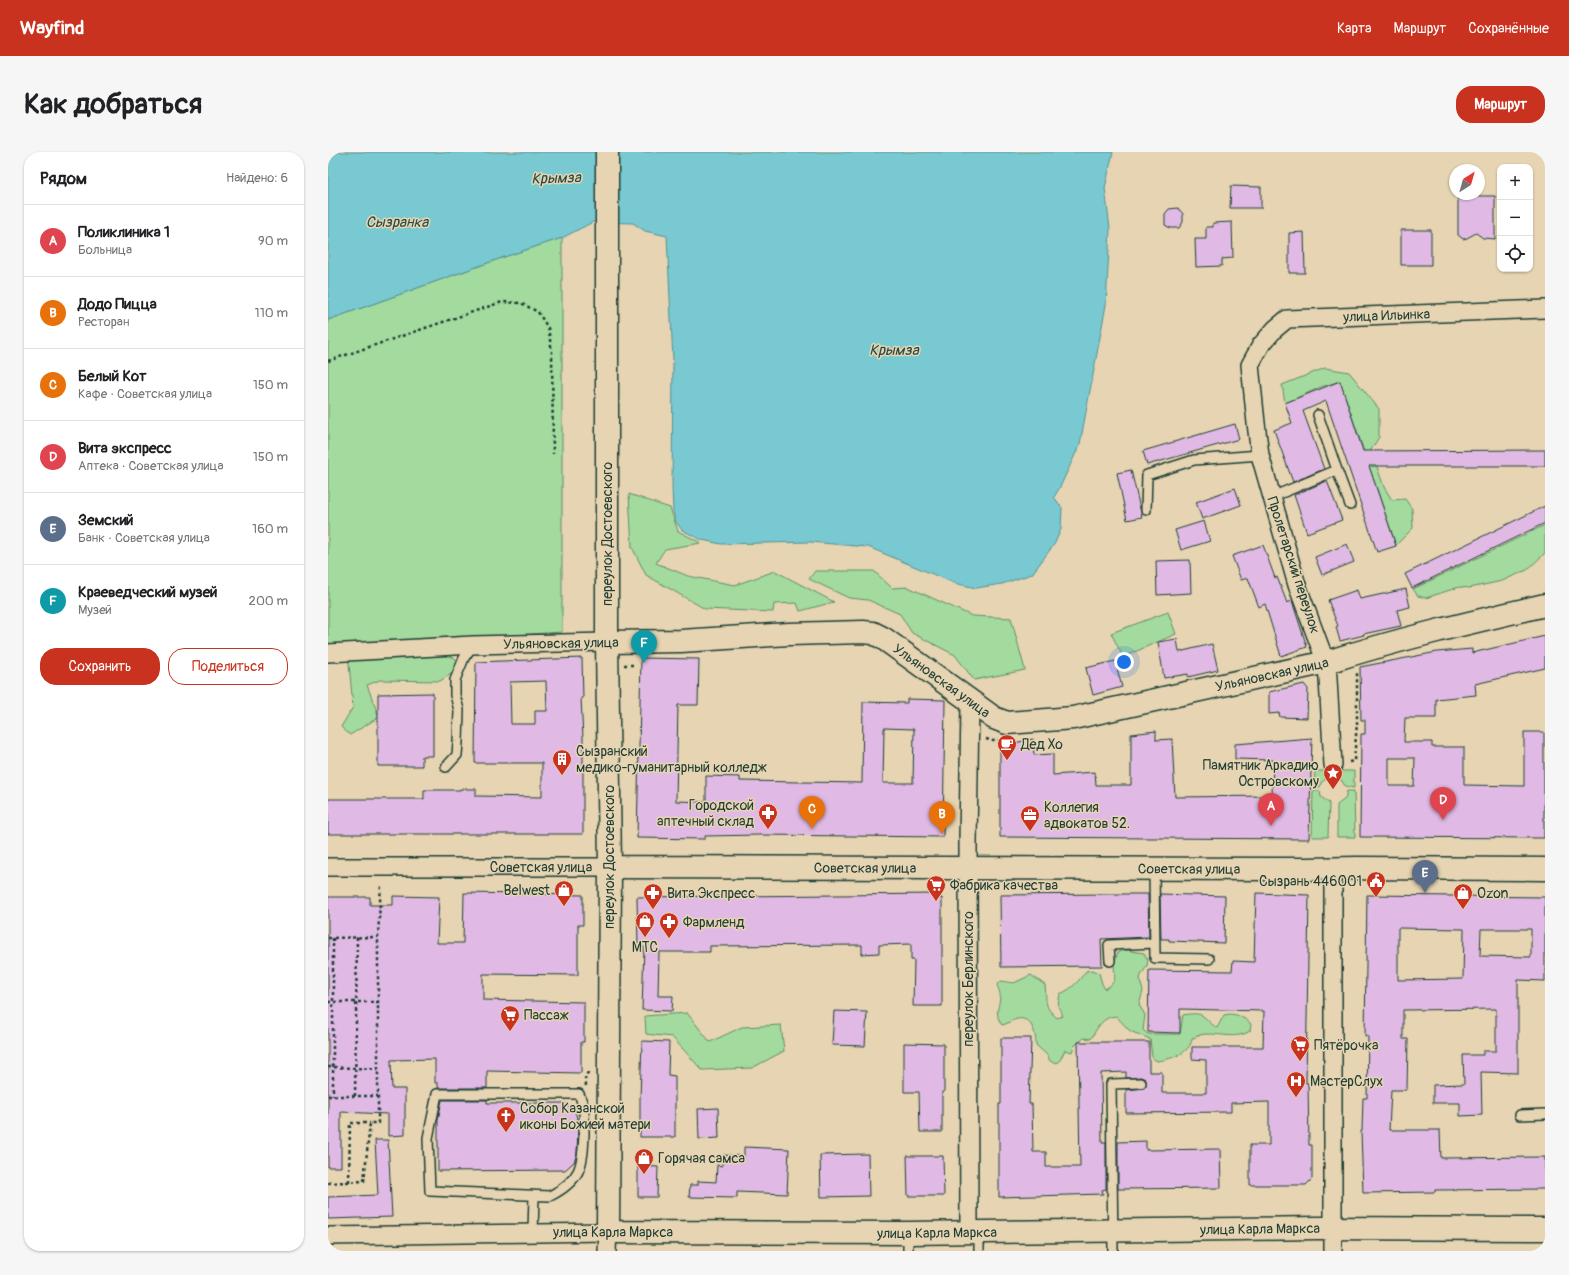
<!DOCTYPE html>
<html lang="ru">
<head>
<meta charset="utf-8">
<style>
  body { margin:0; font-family:Pangolin,sans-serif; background:#f6f6f6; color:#202124 }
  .controls { position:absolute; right:12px; top:12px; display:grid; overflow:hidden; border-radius:8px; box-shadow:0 1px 3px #0004 }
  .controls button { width:36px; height:36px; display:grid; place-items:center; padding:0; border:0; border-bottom:1px solid #e0e0e0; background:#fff; color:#202124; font:20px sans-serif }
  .compass { position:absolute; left:1121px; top:12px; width:36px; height:36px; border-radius:50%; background:#fff; box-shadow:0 1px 3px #0004; rotate:37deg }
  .you { position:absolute; left:796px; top:510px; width:14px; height:14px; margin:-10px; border:3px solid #fff; border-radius:50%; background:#1a73e8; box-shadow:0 0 0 6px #1a73e833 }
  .badge { display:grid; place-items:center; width:26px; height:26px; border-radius:50%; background:#c8321e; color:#fff; font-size:13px; font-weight:700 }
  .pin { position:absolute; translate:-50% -33px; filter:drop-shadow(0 1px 2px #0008) }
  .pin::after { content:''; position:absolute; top:21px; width:14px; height:12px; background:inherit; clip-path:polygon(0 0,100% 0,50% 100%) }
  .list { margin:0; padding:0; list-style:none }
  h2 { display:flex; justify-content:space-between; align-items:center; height:52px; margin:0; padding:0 16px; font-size:17px }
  h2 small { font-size:13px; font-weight:400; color:#757577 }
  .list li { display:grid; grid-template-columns:26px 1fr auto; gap:12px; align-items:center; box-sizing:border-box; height:72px; padding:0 16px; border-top:1px solid #e0e0e0 }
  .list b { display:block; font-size:15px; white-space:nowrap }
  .list p { margin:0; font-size:13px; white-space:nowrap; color:#757577 }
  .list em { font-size:13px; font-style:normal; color:#757577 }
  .actions { display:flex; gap:8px; padding:12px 16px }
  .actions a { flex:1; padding:9px 0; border:1px solid #c8321e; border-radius:16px; text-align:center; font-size:14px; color:#c8321e }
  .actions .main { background:#c8321e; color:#fff }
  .icon { flex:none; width:22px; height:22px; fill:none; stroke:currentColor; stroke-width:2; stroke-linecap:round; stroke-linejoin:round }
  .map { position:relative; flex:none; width:1217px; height:1099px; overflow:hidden; border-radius:16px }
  header { display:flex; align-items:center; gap:24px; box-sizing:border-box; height:56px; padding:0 20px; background:#c8321e; color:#fff }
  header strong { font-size:19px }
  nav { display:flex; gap:22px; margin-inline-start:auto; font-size:14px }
  .intro { display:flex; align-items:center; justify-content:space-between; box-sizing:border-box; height:96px; padding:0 24px }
  h1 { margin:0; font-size:28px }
  .button { padding:10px 18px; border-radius:16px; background:#c8321e; color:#fff; font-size:14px; font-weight:700 }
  main { display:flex; gap:24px; padding:0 24px }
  aside { flex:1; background:#fff; border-radius:16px; box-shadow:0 1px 3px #0004 }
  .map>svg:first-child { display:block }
</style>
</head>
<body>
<header>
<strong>Wayfind</strong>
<nav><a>Карта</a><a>Маршрут</a><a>Сохранённые</a></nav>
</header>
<div class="intro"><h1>Как добраться</h1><a class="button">Маршрут</a></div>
<main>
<aside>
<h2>Рядом<small>Найдено: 6</small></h2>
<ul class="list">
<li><span class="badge" style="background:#e0444e">A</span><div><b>Поликлиника 1</b><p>Больница</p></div><em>90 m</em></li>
<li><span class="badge" style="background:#e8710a">B</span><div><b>Додо Пицца</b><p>Ресторан</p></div><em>110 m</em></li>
<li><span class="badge" style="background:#e8710a">C</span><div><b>Белый Кот</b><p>Кафе · Советская улица</p></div><em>150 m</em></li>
<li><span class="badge" style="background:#e0444e">D</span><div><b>Вита экспресс</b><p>Аптека · Советская улица</p></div><em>150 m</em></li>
<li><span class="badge" style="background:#5c6f8a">E</span><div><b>Земский</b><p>Банк · Советская улица</p></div><em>160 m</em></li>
<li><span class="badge" style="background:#0f9aa8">F</span><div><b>Краеведческий музей</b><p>Музей</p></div><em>200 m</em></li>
</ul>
<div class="actions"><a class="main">Сохранить</a><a>Поделиться</a></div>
</aside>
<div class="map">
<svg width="1217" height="1099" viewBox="0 0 1217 1099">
  <rect width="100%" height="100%" fill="#e6d4b2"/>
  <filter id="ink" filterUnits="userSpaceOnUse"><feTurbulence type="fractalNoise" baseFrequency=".025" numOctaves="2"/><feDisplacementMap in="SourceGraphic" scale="8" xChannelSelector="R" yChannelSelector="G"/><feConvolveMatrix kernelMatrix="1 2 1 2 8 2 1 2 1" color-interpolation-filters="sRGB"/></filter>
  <g filter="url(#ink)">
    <path fill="#a3da9e" stroke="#618c69" d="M234 86V480L0 495V168L179 104Z
      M997 216 1021 220 1051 257V285L1043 298 1056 335 1064 348 1077 347 1084 357 1085 376 1068 393 1012 229 993 235 957 251 954 233Z
      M301 342 342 356 350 379 373 391 337 397 328 411 360 424 407 433 447 419 506 450 472 459 469 451 446 452 445 460 377 457 318 423 304 395Z
      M1217 373V401L1199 418 1174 429 1142 436 1131 435 1098 446 1090 444 1085 437Z
      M487 419H546L564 436 580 435 644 464 683 466 697 518 646 528 627 503 584 481 572 462 540 448 521 446 481 427Z
      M840 460 848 482 795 505 783 481Z
      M115 500 128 507 131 517 112 529 52 528 39 533 51 565 22 583 13 575 25 555 20 501Z
      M987 619H1000L999 626 993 631 992 635H986Z
      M1009 619H1026V636L1017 634 1014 629 1009 625Z
      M985 639H992L993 645 1001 651 1000 685H984Z
      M1019 639H1026L1027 685H1009V653L1017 647Z
      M797 798 816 801 820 808 819 814 813 823 812 829 815 839 811 853 817 863 815 878 820 882H852L855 863C878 859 873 865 889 876L896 863C907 860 915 865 923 872L922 879C906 889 888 879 872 883 869 884 866 886 864 887 862 902 842 907 830 909L827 908 824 905 822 887 802 879 788 864C774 865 769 876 763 887L756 886 746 894 744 900 737 898 731 910 726 911 722 909 719 903 708 893C708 882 704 864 689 867 683 868 680 872 674 873 666 862 671 856 672 845 673 842 670 836 669 833L673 829 686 831 703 823 717 833C719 850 715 854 729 866L735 864 730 854 732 842C744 837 751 829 758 819L765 818 771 821 774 832 777 837C789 830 787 825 786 814 786 809 789 805 790 800Z
      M359 861 382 890 414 875 453 873 456 899 424 916 374 918 344 885 318 882 317 864Z"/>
    <path fill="#78c9d1" stroke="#549192" d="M0 0H785L777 36 782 77 778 153 752 292 732 335 726 345 734 356 733 377 727 391 704 422 674 432 648 436 626 431 540 395 482 390 393 392 374 388 354 378 348 370 345 359 344 335 345 208 339 84 317 79 305 71 265 70 234 86 179 104 0 168Z"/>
    <path fill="#e0bae4" stroke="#1f3d34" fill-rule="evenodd" d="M903 34 933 35V56H902Z
      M1130 44H1167V87L1155 86 1148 81 1139 86 1135 87 1130 83Z
      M850 56 855 62V70L851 76H842L837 73V62L841 57Z
      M904 70 905 106 894 107V114L868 115 867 87H878V75H885V71Z
      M1073 78H1103V113H1073Z
      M976 80 977 121H961V81Z
      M1012 229 1035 299 1217 298V314H1041L1068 394 1049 400 998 249 975 259 996 317 965 330 946 278 964 271 957 251Z
      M907 272 911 287 819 313 815 299Z
      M803 318 814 365 799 368 789 321Z
      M999 329 1014 368 979 381 966 343Z
      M907 336 913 353 874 367 868 350Z
      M1217 354V371L1084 436 1077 422Z
      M876 369 882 389 853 398 847 378Z
      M1019 392 1026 410 994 423 987 405Z
      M935 393 947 426 949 425 959 451 964 449 979 495 953 504 937 452 931 455 920 426 913 428 904 404Z
      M862 408 863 441 829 443 828 409Z
      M1078 437 1082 455 1069 458 1073 474 1035 482 1036 483 1012 489 1008 475 1010 474 1000 448 1029 438 1032 447Z
      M1217 484V516L1147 532 1148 543 1108 547V566H1077L1076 590H1104V595H1136V633L1196 634V580H1216V686L1032 685 1033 582H1037V568H1033L1032 515 1109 500 1144 497V501ZM1061 606H1087L1086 634H1061Z
      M849 487 851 500 884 492 890 518 860 525V522L836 526 830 490Z
      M254 506 255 546H253L255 586V682H0V647H96V638H132V637H148V644L214 645V611H147L148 510ZM218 529 219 559H207V572H183L182 530Z
      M313 506 371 507 370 553H350L348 649 378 650V624L412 625V629L534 631 535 550 579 551V547L617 548 615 685 432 683 377 684V687L309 686ZM556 576 586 577 585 631H555Z
      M787 509 794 535 765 543 758 516Z
      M976 532 980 537 979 566 952 565 951 561 941 562V540Z
      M105 541V604H94V614H50V542Z
      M828 579V588L844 587 847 645 944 644 945 608 907 607V592L984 586 981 687 672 685V594L705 587 706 603 725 602V623L767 620 768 633H803V582Z
      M136 741 255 743V773H250V823L155 822V848L256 850V890H253V921L159 919V936H110V931H107V907L63 908 64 937H77V983L60 984V962L13 960V1015H0V745H42V753H65V744L111 745 109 791H135Z
      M928 741 981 743 978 931H980L981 993H984V1027L978 1033H922V993H941V950L903 951V960L798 961V938L816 936 818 933V928L813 925 798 926V920L773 921 774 990H778V1037L774 1038 775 1042 671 1045V952H673V886H703L701 952H704L705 1000H718V1015H752L750 890H821V920H834V941H878V908L864 907V895H935L936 859 852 857V881L820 880 821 818 904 819 905 809 926 810Z
      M610 742V746H614V854H585L586 808H583V792L551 793V801L534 802V793L382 794V800H331L330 844H345L344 859 314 858 316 795H310L309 745Z
      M786 742H820L821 785 773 787 774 814 673 815 672 743Z
      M832 742 897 744 896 791 841 789V787H833Z
      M1039 743 1217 745V829L1190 828V921L1153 920 1154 963 1132 964V951H1105V933L1136 932 1135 903H1155V899H1168V857L1075 858V887H1080L1079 938H1063L1061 978H1112L1113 1006 1217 1005V1037L1107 1038V1040L1035 1041 1033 979H1034L1035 946H1039L1040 884H1037ZM1070 776 1136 777 1135 827 1070 828ZM1153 777H1203V805L1152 804Z
      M506 859 539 860 537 894 504 893Z
      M314 889 341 890 340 923 347 924V985H312V946Z
      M576 891 616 892V940H614V980H592L591 940H576Z
      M114 948H159V951H237L247 959 250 970 249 1002 246 1010 237 1018 110 1019V968Z
      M390 956 391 986 371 987 370 957Z
      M47 988H60L64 1065 0 1067V1045L50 1043Z
      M818 989V998L892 997 893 1036 790 1037V990Z
      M416 995 461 997 459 1042 409 1040V1046L361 1045 362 1033H370V1029L388 1030 389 1013 394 1014 395 1003 416 1004Z
      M540 1002 541 1044 493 1045 492 1003Z
      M579 1004H615L616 1044H580Z
      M310 1014 330 1015 329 1045H310Z"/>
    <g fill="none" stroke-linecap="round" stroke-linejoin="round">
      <defs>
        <path id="service" d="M1009 318 1022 353
          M944 345 1009 318 990 263
          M818 358 819 323 866 308 932 303
          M118 615 129 603 130 590 131 558 127 543V528L136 506 145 493
          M826 717 827 806 881 807
          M782 809 781 793 827 791
          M109 942H251C258 958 256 964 256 981 255 1014 253 1028 222 1044L102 1039 100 986Z
          M1192 963 1217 962
          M205 1080 206 1044
          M580 1081V1099
          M651 1081V1099
          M785 1099 783 932 813 931"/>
        <g id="minor">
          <path d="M0 501 145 493 279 490"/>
          <path id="s1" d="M1005 613 999 510 994 500 969 433 932 303 928 271 922 213 933 193 947 177 959 167 1217 157"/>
          <path id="s2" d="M0 715H282"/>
          <path d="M641 1081 640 691 642 550"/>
          <path d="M0 1084 280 1080 279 1099"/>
          <path d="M1005 1099V716"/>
        </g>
        <g id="tertiary">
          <path id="s3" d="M282 715 280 1080 580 1081 989 1076 1217 1077"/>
        </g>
        <g id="primary">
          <path id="s4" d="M279 0V490L282 715 978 717 1029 716 1217 717"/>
          <path id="s5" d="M279 490 353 489 461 482 535 480 545 481 555 486 666 566 679 571 745 566 999 510C1071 487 1144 470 1217 453"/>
        </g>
      </defs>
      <use href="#service" stroke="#1f3d34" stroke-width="12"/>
      <use href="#minor" stroke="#1f3d34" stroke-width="20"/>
      <use href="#tertiary" stroke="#1f3d34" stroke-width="25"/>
      <use href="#primary" stroke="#1f3d34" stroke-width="25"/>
      <path stroke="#1f3d34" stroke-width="2.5" stroke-dasharray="3 3" stroke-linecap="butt" d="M0 209 174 150 193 151 210 160 220 176 224 200 225 302
        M296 513H305
        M658 587 665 589 670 588
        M1021 610 1026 609 1029 571V519
        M0 786 50 785
        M5 786V944
        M0 850H51
        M0 915 50 917
        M258 934 257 925 261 919
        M0 944H50
        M27 944 29 785
        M21 1030 22 971H42
        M0 1031 36 1029 42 971H50V785L53 732"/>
      <use href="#service" stroke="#e6d4b2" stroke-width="9"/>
      <use href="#minor" stroke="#e6d4b2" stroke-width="17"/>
      <use href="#tertiary" stroke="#e6d4b2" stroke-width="22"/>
      <use href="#primary" stroke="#e6d4b2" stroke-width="22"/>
    </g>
  </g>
  <defs>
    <symbol id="cafe-pin" viewBox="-11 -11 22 30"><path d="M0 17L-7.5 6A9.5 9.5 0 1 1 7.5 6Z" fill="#c8321e" stroke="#e6d4b2"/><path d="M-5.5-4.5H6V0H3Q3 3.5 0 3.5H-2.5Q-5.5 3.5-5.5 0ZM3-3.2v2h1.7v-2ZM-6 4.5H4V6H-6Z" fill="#fff"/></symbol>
    <symbol id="building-pin" viewBox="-11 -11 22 30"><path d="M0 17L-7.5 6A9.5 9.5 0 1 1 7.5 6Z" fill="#c8321e" stroke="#e6d4b2"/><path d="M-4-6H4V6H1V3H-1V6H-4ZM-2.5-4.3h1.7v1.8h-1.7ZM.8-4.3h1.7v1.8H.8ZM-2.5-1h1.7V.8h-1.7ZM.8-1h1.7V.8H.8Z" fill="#fff"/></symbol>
    <symbol id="sight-pin" viewBox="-11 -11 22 30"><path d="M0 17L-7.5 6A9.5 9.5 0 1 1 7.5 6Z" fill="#c8321e" stroke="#e6d4b2"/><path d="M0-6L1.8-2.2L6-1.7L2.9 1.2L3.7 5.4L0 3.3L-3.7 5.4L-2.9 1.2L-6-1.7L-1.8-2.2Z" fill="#fff"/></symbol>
    <symbol id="pharmacy-pin" viewBox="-11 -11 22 30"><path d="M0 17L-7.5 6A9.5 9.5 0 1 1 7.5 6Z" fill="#c8321e" stroke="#e6d4b2"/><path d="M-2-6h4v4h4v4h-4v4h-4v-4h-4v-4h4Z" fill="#fff"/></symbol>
    <symbol id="office-pin" viewBox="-11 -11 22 30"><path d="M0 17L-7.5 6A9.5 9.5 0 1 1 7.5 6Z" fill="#c8321e" stroke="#e6d4b2"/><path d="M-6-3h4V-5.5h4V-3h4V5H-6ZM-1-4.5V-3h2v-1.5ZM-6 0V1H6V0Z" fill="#fff"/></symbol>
    <symbol id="civic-pin" viewBox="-11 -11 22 30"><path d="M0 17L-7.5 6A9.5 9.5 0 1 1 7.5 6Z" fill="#c8321e" stroke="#e6d4b2"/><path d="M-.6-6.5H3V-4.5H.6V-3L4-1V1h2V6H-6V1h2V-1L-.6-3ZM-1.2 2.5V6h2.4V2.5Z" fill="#fff"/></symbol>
    <symbol id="supermarket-pin" viewBox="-11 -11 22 30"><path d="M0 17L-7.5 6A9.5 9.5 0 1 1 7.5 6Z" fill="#c8321e" stroke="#e6d4b2"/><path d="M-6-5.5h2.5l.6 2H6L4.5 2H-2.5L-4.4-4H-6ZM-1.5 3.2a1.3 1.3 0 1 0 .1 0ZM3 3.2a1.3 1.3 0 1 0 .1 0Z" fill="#fff"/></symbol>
    <symbol id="shop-pin" viewBox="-11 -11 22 30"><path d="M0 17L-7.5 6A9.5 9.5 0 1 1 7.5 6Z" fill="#c8321e" stroke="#e6d4b2"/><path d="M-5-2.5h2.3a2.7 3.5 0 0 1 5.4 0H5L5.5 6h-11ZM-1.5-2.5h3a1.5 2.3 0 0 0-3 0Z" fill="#fff"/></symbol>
    <symbol id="hospital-pin" viewBox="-11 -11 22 30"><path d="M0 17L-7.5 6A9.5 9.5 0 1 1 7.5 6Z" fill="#c8321e" stroke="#e6d4b2"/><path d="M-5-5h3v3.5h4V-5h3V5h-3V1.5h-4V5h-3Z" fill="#fff"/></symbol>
    <symbol id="church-pin" viewBox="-11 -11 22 30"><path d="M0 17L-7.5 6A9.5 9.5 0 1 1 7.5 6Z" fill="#c8321e" stroke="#e6d4b2"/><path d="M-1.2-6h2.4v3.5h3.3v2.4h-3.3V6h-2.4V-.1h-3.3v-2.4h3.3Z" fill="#fff"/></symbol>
  </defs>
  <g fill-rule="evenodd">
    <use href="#cafe-pin" x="668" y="581" width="22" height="30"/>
    <use href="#building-pin" x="223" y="596" width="22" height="30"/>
    <use href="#sight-pin" x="994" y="610" width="22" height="30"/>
    <use href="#pharmacy-pin" x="429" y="650" width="22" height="30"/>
    <use href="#office-pin" x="691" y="652" width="22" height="30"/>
    <use href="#civic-pin" x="1037" y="718" width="22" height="30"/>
    <use href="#supermarket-pin" x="597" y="722" width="22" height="30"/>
    <use href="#shop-pin" x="225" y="727" width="22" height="30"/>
    <use href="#pharmacy-pin" x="314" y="730" width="22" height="30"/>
    <use href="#shop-pin" x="1124" y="730" width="22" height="30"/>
    <use href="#shop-pin" x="306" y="758" width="22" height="30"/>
    <use href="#pharmacy-pin" x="330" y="759" width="22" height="30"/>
    <use href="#supermarket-pin" x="171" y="852" width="22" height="30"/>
    <use href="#supermarket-pin" x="961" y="882" width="22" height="30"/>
    <use href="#hospital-pin" x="957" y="918" width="22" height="30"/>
    <use href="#church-pin" x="167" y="953" width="22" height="30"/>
    <use href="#shop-pin" x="305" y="995" width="22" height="30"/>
  </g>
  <g text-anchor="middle" stroke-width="3" stroke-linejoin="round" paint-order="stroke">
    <g font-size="14" fill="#1f3d34" stroke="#e6d4b2">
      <text dy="5" stroke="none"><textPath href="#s1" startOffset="571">улица Ильинка</textPath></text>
      <text transform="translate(279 382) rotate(-90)" y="5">переулок Достоевского</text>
      <text transform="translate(966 413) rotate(72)" y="5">Пролетарский переулок</text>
      <text transform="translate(233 491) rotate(-1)" y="5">Ульяновская улица</text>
      <text dy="5" stroke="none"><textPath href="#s5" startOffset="698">Ульяновская улица</textPath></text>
      <text dy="5" stroke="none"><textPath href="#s5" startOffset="350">Ульяновская улица</textPath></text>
      <text transform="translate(281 705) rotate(-90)" y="5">переулок Достоевского</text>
      <text dy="5" stroke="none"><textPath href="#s2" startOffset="213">Советская улица</textPath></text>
      <text dy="5" stroke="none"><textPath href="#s4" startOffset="970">Советская улица</textPath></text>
      <text dy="5" stroke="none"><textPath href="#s4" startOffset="1294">Советская улица</textPath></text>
      <text transform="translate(640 827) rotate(-90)" y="5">переулок Берлинского</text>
      <text dy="5" stroke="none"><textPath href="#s3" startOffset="1017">улица Карла Маркса</textPath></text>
      <text x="285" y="1085">улица Карла Маркса</text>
      <text dy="5" stroke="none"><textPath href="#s3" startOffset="694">улица Карла Маркса</textPath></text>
    </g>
    <g font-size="14" fill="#1f3d34" stroke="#e6d4b2" text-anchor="start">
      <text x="693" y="597">Дед Хо</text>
      <text x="248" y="604">Сызранский<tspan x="248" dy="16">медико-гуманитарный колледж</tspan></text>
      <text x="991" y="618" text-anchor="end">Памятник Аркадию<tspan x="991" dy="16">Островскому</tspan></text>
      <text x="426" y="658" text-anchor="end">Городской<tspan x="426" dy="16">аптечный склад</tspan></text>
      <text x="716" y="660">Коллегия<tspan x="716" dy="16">адвокатов 52.</tspan></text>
      <text x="1034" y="734" text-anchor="end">Сызрань 446001</text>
      <text x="622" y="738">Фабрика качества</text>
      <text x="222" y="743" text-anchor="end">Belwest</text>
      <text x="339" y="746">Вита Экспресс</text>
      <text x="1149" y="746">Ozon</text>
      <text x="355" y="775">Фармленд</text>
      <text x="317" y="800" text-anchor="middle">МТС</text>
      <text x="196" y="868">Пассаж</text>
      <text x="986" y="898">Пятёрочка</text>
      <text x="982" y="934">МастерСлух</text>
      <text x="192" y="961">Собор Казанской<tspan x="192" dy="16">иконы Божией матери</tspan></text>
      <text x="330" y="1011">Горячая самса</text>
    </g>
    <g font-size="15" font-style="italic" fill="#284b44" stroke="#e6d4b2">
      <text transform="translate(228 26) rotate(-2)" y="5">Крымза</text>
      <text x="69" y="75">Сызранка</text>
      <text x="566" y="203">Крымза</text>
    </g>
  </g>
</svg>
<div class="controls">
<button>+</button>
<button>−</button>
<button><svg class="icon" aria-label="locate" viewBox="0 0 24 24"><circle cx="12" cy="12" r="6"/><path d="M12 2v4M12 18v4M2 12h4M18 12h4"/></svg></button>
</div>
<svg class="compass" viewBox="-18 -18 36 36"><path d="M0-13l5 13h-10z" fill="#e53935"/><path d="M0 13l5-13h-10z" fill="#757577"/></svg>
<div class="you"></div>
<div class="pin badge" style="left:943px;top:674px;background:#e0444e">A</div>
<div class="pin badge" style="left:614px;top:682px;background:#e8710a">B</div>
<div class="pin badge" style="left:484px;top:677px;background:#e8710a">C</div>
<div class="pin badge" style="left:1115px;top:668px;background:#e0444e">D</div>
<div class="pin badge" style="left:1097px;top:741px;background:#5c6f8a">E</div>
<div class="pin badge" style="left:316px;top:511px;background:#0f9aa8">F</div>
</div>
</main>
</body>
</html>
